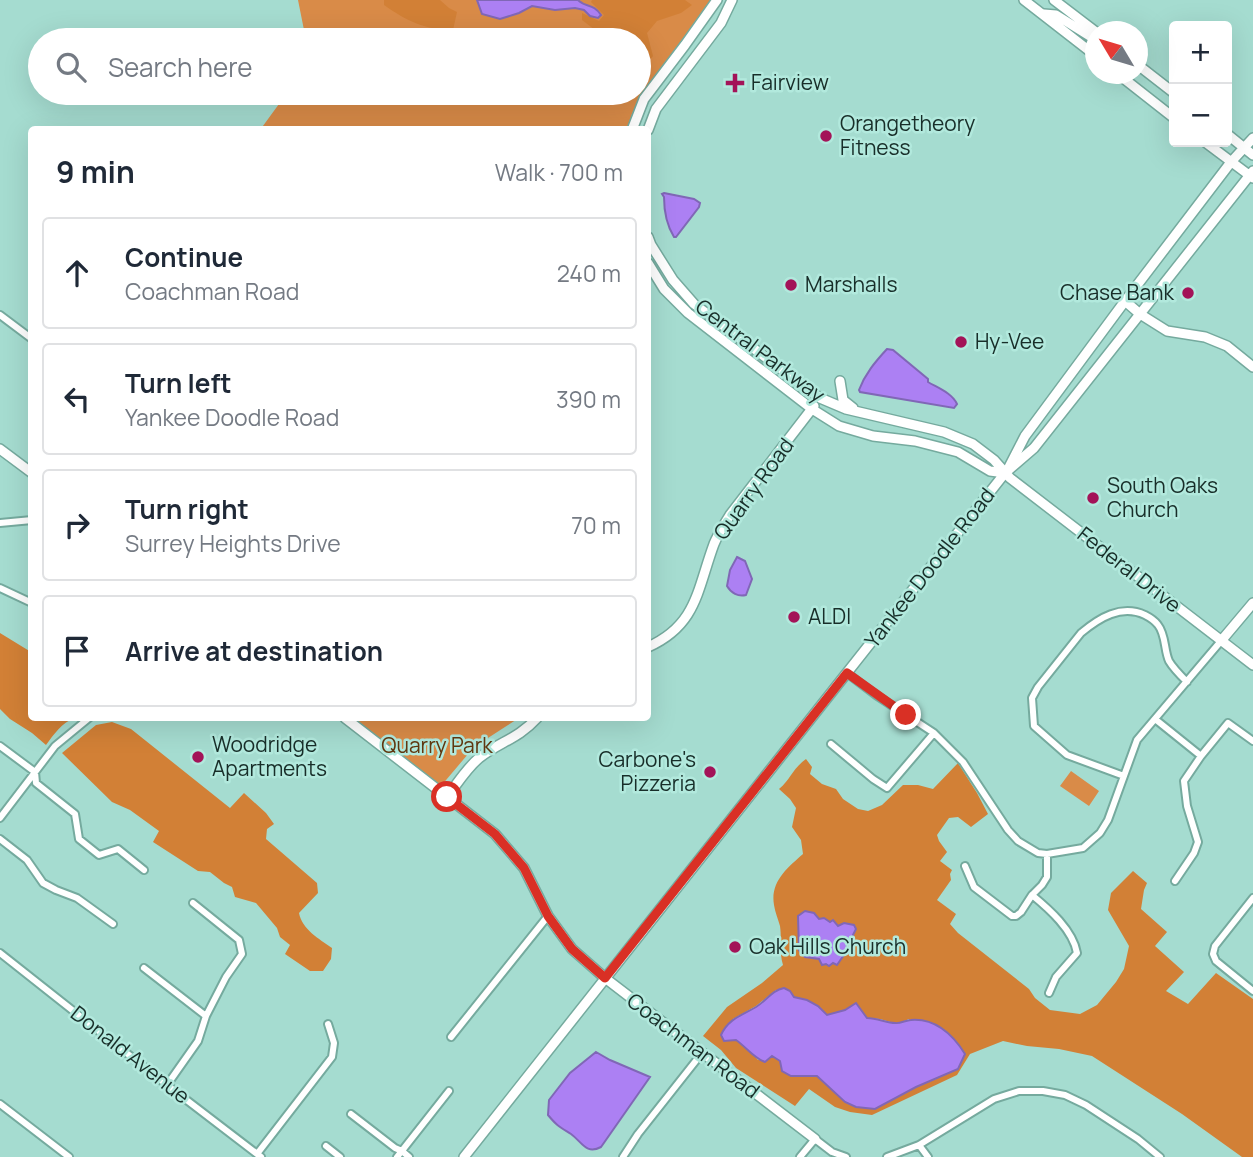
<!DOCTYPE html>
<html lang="en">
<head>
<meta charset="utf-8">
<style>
  body { margin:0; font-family:Manrope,sans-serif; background:#f2f2f3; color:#1f2937 }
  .controls { position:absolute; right:21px; top:21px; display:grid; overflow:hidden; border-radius:7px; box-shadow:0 7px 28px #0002 }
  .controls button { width:63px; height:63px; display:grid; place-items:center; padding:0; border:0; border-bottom:2px solid #e0e1e3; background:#fff; color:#1f2937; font:35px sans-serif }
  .compass { position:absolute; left:1085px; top:21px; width:63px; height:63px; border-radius:50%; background:#fff; box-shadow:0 7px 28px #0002; rotate:308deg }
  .stop { position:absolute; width:21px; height:21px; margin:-16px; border:5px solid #d93025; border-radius:50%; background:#fff }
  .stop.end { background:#d93025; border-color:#fff; box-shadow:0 2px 7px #0008 }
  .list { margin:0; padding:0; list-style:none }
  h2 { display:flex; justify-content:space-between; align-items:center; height:91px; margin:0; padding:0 28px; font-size:30px }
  h2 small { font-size:23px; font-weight:400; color:#747a83 }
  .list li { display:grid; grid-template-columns:46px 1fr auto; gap:21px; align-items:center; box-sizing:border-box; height:112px; margin:0 14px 14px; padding:0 14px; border:2px solid #e0e1e3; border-radius:7px }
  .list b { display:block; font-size:26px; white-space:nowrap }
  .list p { margin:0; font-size:23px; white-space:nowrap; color:#747a83 }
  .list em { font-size:23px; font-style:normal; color:#747a83 }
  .icon { flex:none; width:38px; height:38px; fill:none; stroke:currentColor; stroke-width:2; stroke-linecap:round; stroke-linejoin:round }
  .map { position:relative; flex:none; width:1253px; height:1157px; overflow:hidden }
  .search { position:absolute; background:#fff; box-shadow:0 7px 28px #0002; left:28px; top:28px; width:623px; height:77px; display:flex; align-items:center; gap:18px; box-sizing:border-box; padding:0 24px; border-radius:38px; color:#747a83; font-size:26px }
  .panel { position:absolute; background:#fff; box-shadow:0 7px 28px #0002; left:28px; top:126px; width:623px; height:595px; border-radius:7px }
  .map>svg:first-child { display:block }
</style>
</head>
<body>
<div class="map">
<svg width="1253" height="1157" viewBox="0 0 1253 1157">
  <rect width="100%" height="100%" fill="#a5dcd0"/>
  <path fill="#d98b48" d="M298 0H712L680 46 647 86 632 114 627 129 260 130 287 93H639V40H306Z
    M354 718H519L474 747 441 786 409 763Z
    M1071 771 1099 791 1089 806 1060 786Z"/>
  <path fill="#d28036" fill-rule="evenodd" d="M384 0H440L449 8 457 12 453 30C425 30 407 21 384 5Z
    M592 0H685L692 5 681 13 657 21 647 33 653 56 639 72V40H605L603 36 582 20V13L599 21 604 15 591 2Z
    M0 633 31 652 32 718H74C62 723 54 734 46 745L32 733 10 719 0 709Z
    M112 722 131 729 230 808 244 793 266 813 274 824 267 829 266 839 317 883 318 893 299 913C302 929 319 939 332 948L331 959 323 971H310L285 954 290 945 280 937 277 928 256 903 235 897 232 887 224 883 210 872 198 871 153 842 159 831 130 810 112 802 62 753 96 725Z
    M806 759 812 767 810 774 822 784 836 789 843 799 858 809 868 811 882 805 903 785H918L933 789 958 763 977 793 988 814 971 827 958 817 949 818 937 835 939 841 947 852 940 861 952 870 950 874 951 880 937 900 956 914 950 924 958 933 1029 989 1035 998 1050 1010 1080 1014 1097 1005 1116 982 1124 969 1129 946 1108 910 1111 893 1133 871 1147 883 1144 890 1141 909 1167 932 1155 946 1184 972 1166 991 1188 1004 1216 973 1253 999V1157H1242L1182 1114 1092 1056 1059 1049 1027 1046 1003 1041 970 1054 957 1075 872 1115 850 1112 835 1107 809 1089 795 1106 736 1068 721 1050 703 1036 727 1007 762 983 783 965C779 952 782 940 780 926 778 919 775 912 774 905 770 882 787 868 803 854L801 840 792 827 796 808 790 799 779 789C791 779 792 769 806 759ZM798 916 831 922 833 920 838 926 841 925 846 943V953L839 962 826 964 819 959 805 957 799 950ZM776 990 790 991 794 997C808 1001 817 1005 827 1015L845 1010 856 1003 867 1018 880 1019 897 1024 909 1019 936 1079 916 1087 875 1109 856 1107 817 1076H791L781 1061 772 1056 758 1060 748 1048 736 1040 733 1019 756 1006Z"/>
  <path fill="#ac80f3" stroke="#8067b6" stroke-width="2" d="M477 0H578C586 8 593 3 601 15L598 18 590 16 584 10 575 8 555 10 532 6 519 13 500 19 482 14Z
    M664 193 694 199 700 203 699 207 676 237H674C666 224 664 211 664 197L662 194Z
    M887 349 893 350 928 379V382C938 388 952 393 957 404L954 408 860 392 859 390C865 374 875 362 887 349Z
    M737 557 745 561 752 579 746 595C738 597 731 593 727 586L730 570Z
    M805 911 814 913 819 919 824 918 830 922 833 920 838 926 844 923 854 925 856 929 853 935 854 940 846 941 848 949 837 965 833 963 829 966 826 964 822 965 819 959 805 957 799 950 798 916Z
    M784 988 790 991 794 997 807 1000 818 1006 827 1015 845 1010 856 1003 867 1018C877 1018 887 1023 895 1023 900 1024 906 1020 911 1020 936 1018 953 1035 965 1054L958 1069 916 1087 875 1109 856 1107 845 1102 817 1076H791L782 1071 780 1061 772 1056 765 1062C755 1059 746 1047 736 1040L724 1041 721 1035C728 1019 742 1015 756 1007 766 1001 772 990 784 988Z
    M596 1052 610 1060 650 1077 601 1147C586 1155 582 1142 571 1134 560 1127 557 1126 548 1115L549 1100 570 1073Z"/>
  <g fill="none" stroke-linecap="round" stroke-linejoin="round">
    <defs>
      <path id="street" d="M0 315 32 339
        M0 523 32 520
        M0 588 32 603
        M847 673 876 695 934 733 963 762 1008 830 1018 841 1038 853 1047 854 1083 848 1100 833 1108 820 1137 740 1221 641
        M1155 719 1201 756
        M831 744 873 779 887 788 934 733
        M0 746 35 772 36 783 75 814 79 839 99 855 118 849 144 870
        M1124 776 1067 755 1034 726 1032 698 1038 687 1081 633C1099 618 1121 604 1145 615 1149 617 1155 621 1158 625 1166 635 1164 650 1169 661 1173 668 1181 676 1187 682
        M0 818 55 746 89 718
        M0 839 27 860 43 883 56 890 77 898 113 924
        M965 866 974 887 1012 916H1016L1021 912 1032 895 1042 885 1047 877V854
        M1175 881 1194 853 1198 842 1187 806 1184 781 1201 756 1228 723 1253 741
        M1032 895C1049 909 1073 930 1077 953L1056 977 1049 993
        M1253 898 1215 946 1213 954 1216 961 1253 991
        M0 953 167 1085 261 1157
        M144 968 206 1016
        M451 1037 548 916
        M167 1085 198 1041 206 1016 226 977 242 954 239 940 193 903
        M0 1104 69 1157
        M351 1114 395 1148 402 1151 409 1157
        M919 1145 928 1157
        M326 1146 340 1157
        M257 1154 332 1057 334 1043 328 1024
        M397 1157 449 1091
        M623 1157 638 1134 702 1053
        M800 1157 815 1139 832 1152 846 1157
        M887 1157 919 1145 994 1099 1019 1091H1043L1065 1095 1086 1105 1138 1139 1160 1157"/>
      <path id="secondary" d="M1024 0 1096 56
        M1054 0 1096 32
        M1044 14 1056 15 1096 40
        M1138 65 1174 93
        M1118 74 1174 118
        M632 130 644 99 685 45 717 0
        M648 130 656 109 721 23 732 0
        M1227 134 1253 155
        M1205 142 1253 178
        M648 237 651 245 673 280 694 304 820 398 846 409 944 432 973 444 994 460 1010 478 1253 665
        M648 263 664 289 688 313 812 409 839 426 873 436 915 441 958 452 990 471 1005 473
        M1125 301 1140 314 1167 331 1205 337 1227 346 1253 367
        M840 381 843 400 853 408
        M0 449 32 473
        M1008 469 1025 436 1125 301 1231 162 1253 138
        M1221 641 1253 603
        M648 647C697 625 697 590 714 544 718 534 724 525 730 515L814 406
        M345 718 495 834 524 868 548 916 572 949 605 978 815 1139
        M447 797C457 784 466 769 479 758 499 742 518 739 537 718
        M464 1157 1005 473 1034 448 1253 171"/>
    </defs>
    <use href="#street" stroke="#75aa9e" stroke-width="10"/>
    <use href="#secondary" stroke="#75aa9e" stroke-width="12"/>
    <use href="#street" stroke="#fff" stroke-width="6"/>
    <use href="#secondary" stroke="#fff" stroke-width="9"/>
  </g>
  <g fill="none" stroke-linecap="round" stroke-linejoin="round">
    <path stroke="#d93025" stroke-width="9" d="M447 797 495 834 524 868 548 916 572 949 605 978 847 673 906 715"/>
  </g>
  <g fill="#a31358" stroke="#b2e9dd" stroke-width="2.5">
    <path d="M731.5 72.5h7v7h7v7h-7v7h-7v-7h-7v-7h7z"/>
    <circle cx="826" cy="136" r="7"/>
    <circle cx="791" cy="285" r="7"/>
    <circle cx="1188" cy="293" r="7"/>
    <circle cx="961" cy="342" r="7"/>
    <circle cx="1093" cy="498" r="7"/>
    <circle cx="794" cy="617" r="7"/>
    <circle cx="198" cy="757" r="7"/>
    <circle cx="710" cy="772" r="7"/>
    <circle cx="735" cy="947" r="7"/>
  </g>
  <g text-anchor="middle" stroke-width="5" stroke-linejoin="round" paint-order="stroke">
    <g font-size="21" fill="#182e29" stroke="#b2e9dd" text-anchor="start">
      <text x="751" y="90">Fairview</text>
      <text x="840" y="131">Orangetheory<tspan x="840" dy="24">Fitness</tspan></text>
      <text x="805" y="292">Marshalls</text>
      <text x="1174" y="300" text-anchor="end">Chase Bank</text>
      <text x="975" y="349">Hy-Vee</text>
      <text x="1107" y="493">South Oaks<tspan x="1107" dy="24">Church</tspan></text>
      <text x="808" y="624">ALDI</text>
      <text x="212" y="752">Woodridge<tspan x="212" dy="24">Apartments</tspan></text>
      <text x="696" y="767" text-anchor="end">Carbone's<tspan x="696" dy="24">Pizzeria</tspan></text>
      <text x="749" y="954">Oak Hills Church</text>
    </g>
    <g font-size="21" fill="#182e29" stroke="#b2e9dd">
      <text transform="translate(760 351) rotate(37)" y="7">Central Parkway</text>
      <text transform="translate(754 489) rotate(-54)" y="7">Quarry Road</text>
      <text transform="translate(930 568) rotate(-52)" y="7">Yankee Doodle Road</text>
      <text transform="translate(1129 570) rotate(38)" y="7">Federal Drive</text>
      <text transform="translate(693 1046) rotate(37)" y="7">Coachman Road</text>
      <text transform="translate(130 1055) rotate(38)" y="7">Donald Avenue</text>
    </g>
    <g font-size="21" fill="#613810" stroke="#b2e9dd">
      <text x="437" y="753">Quarry Park</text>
    </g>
  </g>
</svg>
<div class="controls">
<button>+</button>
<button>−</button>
</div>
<svg class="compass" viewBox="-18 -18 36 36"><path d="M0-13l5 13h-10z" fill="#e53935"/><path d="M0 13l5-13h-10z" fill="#747a83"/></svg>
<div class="stop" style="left:447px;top:797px"></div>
<div class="stop end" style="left:906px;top:715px"></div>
<div class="search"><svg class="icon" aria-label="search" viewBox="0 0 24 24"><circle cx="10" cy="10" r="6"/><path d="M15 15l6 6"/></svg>Search here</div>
<section class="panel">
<h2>9 min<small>Walk · 700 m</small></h2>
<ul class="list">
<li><svg class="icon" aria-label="ahead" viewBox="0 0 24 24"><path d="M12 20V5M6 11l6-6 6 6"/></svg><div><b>Continue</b><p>Coachman Road</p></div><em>240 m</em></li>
<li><svg class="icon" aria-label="left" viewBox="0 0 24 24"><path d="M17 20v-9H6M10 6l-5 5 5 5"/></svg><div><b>Turn left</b><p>Yankee Doodle Road</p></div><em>390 m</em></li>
<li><svg class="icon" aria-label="right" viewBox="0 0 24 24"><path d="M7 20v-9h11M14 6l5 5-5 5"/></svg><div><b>Turn right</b><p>Surrey Heights Drive</p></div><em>70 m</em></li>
<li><svg class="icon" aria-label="arrive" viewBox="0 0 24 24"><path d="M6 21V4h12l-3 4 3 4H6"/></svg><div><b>Arrive at destination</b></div></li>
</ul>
</section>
</div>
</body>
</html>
